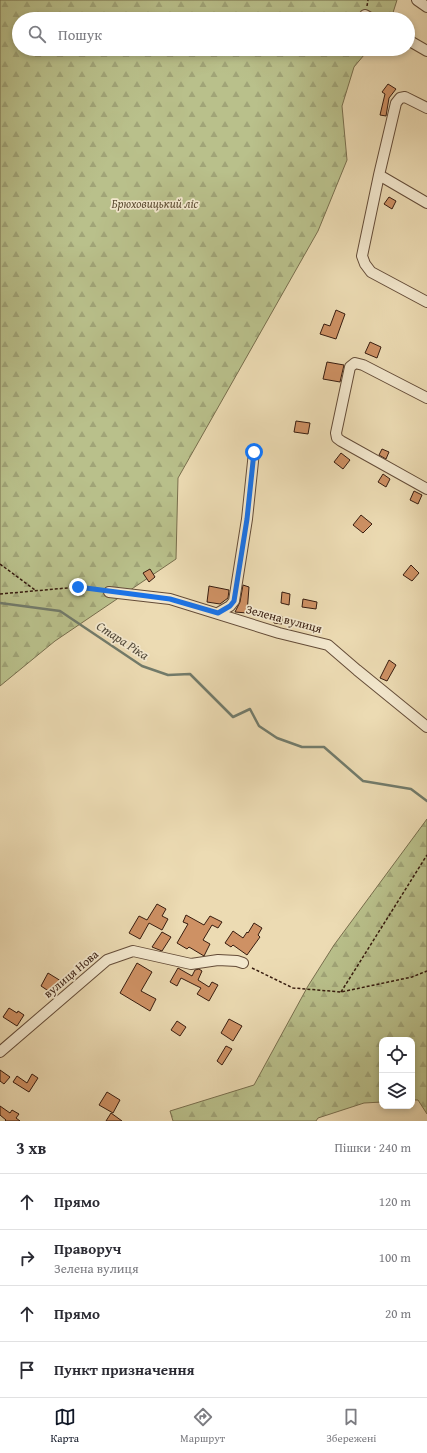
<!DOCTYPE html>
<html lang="uk">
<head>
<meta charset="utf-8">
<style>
  body { margin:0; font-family:"Gentium Book Plus",serif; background:#f2f2f3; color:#2b2b33 }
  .controls { position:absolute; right:12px; bottom:12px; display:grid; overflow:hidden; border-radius:8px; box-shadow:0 2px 6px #0003 }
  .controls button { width:36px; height:36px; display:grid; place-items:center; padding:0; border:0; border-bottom:1px solid #e1e1e2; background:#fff; color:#2b2b33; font:20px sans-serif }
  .stop { position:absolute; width:12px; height:12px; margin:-9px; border:3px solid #1a73e8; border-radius:50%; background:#fff }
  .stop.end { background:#1a73e8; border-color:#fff; box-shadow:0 1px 4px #0008 }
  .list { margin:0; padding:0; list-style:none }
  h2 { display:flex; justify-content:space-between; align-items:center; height:52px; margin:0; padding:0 16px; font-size:17px }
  h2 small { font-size:13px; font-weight:400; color:#7c7c81 }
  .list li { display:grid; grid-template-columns:26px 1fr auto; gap:12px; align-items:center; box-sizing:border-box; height:56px; padding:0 16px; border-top:1px solid #e1e1e2 }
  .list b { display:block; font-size:15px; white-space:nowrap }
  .list p { margin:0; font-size:13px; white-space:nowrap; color:#7c7c81 }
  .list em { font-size:13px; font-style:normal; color:#7c7c81 }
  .icon { flex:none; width:22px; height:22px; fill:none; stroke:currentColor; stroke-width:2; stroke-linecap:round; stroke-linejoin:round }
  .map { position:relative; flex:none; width:427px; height:1121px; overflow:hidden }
  .search { position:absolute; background:#fff; box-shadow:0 2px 6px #0003; left:12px; right:12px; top:12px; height:44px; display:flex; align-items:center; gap:10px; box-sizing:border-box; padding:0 14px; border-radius:22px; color:#7c7c81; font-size:15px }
  .sheet { height:276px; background:#fff }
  nav { display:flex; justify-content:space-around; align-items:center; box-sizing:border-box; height:56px; border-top:1px solid #e1e1e2; background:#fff; font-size:11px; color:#7c7c81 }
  nav a { display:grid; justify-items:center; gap:2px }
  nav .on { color:#111827 }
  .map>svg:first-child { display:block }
</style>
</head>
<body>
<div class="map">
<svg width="427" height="1121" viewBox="0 0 427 1121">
  <defs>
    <pattern id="forest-firs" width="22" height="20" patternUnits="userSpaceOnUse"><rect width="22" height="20" fill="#b9c08b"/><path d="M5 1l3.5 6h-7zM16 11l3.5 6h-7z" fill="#a0a477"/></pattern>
  </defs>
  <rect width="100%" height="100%" fill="#ecdbb3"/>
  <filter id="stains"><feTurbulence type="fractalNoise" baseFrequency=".005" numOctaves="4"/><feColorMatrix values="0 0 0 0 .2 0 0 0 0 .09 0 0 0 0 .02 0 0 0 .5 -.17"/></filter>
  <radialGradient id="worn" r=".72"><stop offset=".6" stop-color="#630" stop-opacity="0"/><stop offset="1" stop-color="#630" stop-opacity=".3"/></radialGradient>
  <path fill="url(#forest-firs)" stroke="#786e4d" d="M0 0H397L391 19H19V49H369L354 67 342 106 347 160 318 231 178 478 176 559 55 641 0 686Z
    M427 819V1114L418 1100H412V1040H382V1102L364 1103 318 1118 316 1121H173L170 1111 254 1085 308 986 334 945Z"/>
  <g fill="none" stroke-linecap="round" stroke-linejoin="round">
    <path stroke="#727b6b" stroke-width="2.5" d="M0 603 60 611 142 666 168 675 190 674 233 717 250 709 259 726 277 738 302 747H324L363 781 411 789 427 801"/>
  </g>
  <path fill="#ce9164" stroke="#371c0f" d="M388 84 396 89 389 98 386 116 380 115 385 94 382 92Z
    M389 197 396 201 392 209 384 204Z
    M336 310 345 314 336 339 320 334 324 324 330 326Z
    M370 342 381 347 377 358 365 353Z
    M327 362 344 365 340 382 323 379Z
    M296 421 310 423 308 434 294 432Z
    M382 449 389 452 386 459 379 455Z
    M341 453 350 460 343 469 334 462Z
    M383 474 390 479 386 487 378 482Z
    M414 491 422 495 418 504 410 500Z
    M361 515 372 524 363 533 353 525Z
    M411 565 419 573 412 581 403 575Z
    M150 569 155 577 149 582 143 573Z
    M243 585 249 587 247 613 235 612 240 602Z
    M209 586 229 590 228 598 220 604 207 602Z
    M282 592 290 594 289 605 281 603Z
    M303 599 317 602 316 609 302 607Z
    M273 615 282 616V624L274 623Z
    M389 660 396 665 387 681 380 678Z
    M157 904 166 909 162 916 168 919 162 930 149 923 140 939 129 933 139 916 147 920Z
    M186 915 204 925 210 916 222 922 218 928 212 925 203 940 210 944 204 956 189 947 187 949 177 943 188 924 183 922Z
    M254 923 262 928 258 935 260 937 247 955 233 945 231 947 225 943 233 931 243 938 247 932 248 933Z
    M162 932 171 937 162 951 152 947Z
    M137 963 152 972 141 991 156 999 150 1011 120 993Z
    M178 968 192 976 195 970 199 969 202 971 198 980 209 987 212 982 218 985 209 1001 197 994 201 988 181 978 177 986 170 982Z
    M48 973 61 981 53 994 41 986Z
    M9 1008 17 1013 18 1011 24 1015 17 1026 3 1017Z
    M229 1019 242 1026 233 1041 221 1033Z
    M177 1021 186 1027 180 1036 171 1030Z
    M226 1046 232 1049 222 1065 217 1061Z
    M0 1070 10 1077 4 1084 0 1081Z
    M32 1074 38 1078 29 1092 13 1082 17 1076 27 1083Z
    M107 1092 120 1100 113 1113 99 1105Z
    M0 1106 10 1113 12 1110 19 1114 16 1118 20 1121H5L6 1120 0 1115Z
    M111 1113 122 1121H106Z"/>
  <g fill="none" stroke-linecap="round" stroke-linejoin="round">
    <defs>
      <path id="minor" d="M417 0 427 7
        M365 15 372 19
        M408 40 427 51
        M427 108 405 97 400 98 396 103 379 175 362 256 365 264 371 272 427 302
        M379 175 427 203
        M427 398 363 365 355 363 350 367 336 433 337 438 341 441 427 489
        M109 592 170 599 279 633 328 645 357 670 427 727
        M218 613 230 606 234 601 247 519 254 452
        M0 1052 107 960 133 951 191 964 218 960 237 961 243 963"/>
    </defs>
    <use href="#minor" stroke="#644c38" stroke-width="12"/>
    <path stroke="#371c0f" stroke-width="1.5" stroke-dasharray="3 2" stroke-linecap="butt" d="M367 6 368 0
      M0 564 35 590
      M0 594 78 587 101 590
      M252 968 293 988 341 992 412 977 427 971
      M341 992 427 855"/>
    <use href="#minor" stroke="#f3e8ce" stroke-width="10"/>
  </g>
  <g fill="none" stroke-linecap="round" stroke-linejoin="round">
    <path stroke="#1a73e8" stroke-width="5" d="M78 587 170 599 218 613 230 606 234 601 247 519 254 452"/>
  </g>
  <g text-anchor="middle" stroke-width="3.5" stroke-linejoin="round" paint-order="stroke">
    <g font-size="12" font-style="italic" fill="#5e4d34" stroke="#f3e8ce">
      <text x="155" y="208">Брюховицький ліс</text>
    </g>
    <g font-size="12" fill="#371c0f" stroke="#f3e8ce">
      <text transform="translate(284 619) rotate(15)" y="4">Зелена вулиця</text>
      <text transform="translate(71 974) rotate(-40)" y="4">вулиця Нова</text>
    </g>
    <g font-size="13" font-style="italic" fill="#544c3d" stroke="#f3e8ce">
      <text transform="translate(123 640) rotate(33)" y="5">Стара Ріка</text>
    </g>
  </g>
  <rect width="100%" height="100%" filter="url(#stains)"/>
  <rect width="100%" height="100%" fill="url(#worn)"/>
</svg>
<div class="controls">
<button><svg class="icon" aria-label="locate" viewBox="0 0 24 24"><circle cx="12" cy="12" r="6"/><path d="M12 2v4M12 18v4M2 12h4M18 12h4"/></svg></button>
<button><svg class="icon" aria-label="layers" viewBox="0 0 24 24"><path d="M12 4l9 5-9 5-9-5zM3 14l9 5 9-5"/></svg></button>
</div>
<div class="stop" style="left:254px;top:452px"></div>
<div class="stop end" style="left:78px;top:587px"></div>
<div class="search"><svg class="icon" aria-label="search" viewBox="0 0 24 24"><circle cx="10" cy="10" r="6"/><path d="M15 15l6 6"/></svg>Пошук</div>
</div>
<section class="sheet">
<h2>3 хв<small>Пішки · 240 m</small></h2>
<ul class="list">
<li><svg class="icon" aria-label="ahead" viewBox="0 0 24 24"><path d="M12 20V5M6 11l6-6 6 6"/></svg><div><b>Прямо</b></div><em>120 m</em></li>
<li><svg class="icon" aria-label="right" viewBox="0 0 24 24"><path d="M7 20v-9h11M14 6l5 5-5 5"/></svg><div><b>Праворуч</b><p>Зелена вулиця</p></div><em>100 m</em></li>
<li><svg class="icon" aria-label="ahead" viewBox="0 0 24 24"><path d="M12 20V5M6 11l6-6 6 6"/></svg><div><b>Прямо</b></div><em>20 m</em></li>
<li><svg class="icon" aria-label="arrive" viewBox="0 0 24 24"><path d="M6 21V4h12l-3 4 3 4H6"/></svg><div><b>Пункт призначення</b></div></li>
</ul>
</section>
<nav>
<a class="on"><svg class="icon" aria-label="map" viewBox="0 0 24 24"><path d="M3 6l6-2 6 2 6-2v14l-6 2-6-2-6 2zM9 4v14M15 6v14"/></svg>Карта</a>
<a><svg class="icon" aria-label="directions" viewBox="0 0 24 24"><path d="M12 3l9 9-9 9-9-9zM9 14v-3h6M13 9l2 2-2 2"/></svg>Маршрут</a>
<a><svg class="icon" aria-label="saved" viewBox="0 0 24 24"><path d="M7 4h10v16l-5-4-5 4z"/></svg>Збережені</a>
</nav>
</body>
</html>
